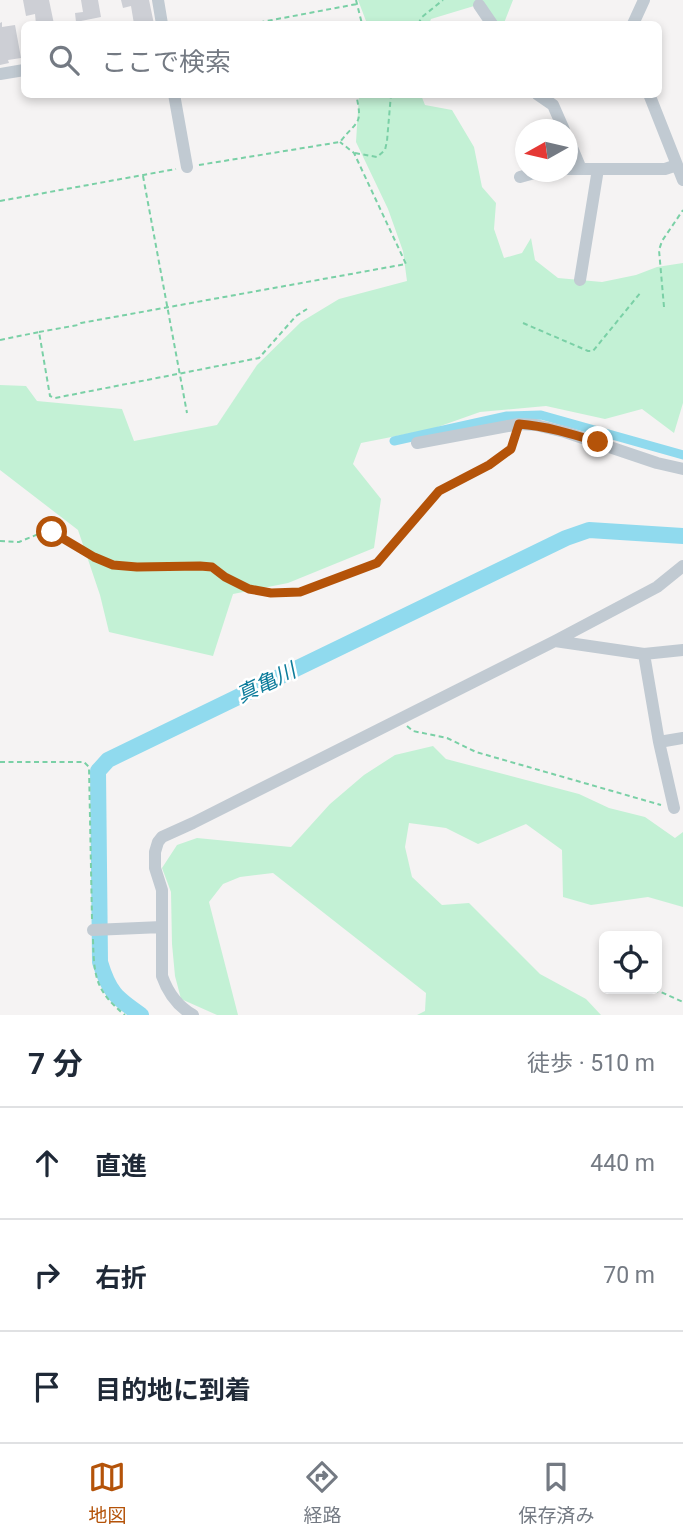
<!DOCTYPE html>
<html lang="ja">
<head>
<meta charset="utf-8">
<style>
  body { margin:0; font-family:Roboto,"Noto Sans JP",sans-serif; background:#f6f6f7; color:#1f2937 }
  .controls { position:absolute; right:21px; bottom:21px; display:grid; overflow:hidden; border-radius:10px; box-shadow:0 4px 10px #0003 }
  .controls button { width:63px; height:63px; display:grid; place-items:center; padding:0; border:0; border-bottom:2px solid #e0e1e3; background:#fff; color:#1f2937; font:35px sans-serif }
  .compass { position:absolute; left:515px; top:119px; width:63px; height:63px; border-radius:50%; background:#fff; box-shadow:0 4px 10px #0003; rotate:262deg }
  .stop { position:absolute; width:21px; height:21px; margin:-16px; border:5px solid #b45309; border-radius:50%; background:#fff }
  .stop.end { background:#b45309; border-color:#fff; box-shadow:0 2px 7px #0008 }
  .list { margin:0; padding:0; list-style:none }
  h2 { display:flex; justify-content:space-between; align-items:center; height:91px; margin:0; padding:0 28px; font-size:30px }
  h2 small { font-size:23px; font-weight:400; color:#747a83 }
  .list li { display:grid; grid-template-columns:46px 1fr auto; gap:21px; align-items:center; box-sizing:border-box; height:112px; padding:0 28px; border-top:2px solid #e0e1e3 }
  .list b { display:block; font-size:26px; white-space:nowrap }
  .list em { font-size:23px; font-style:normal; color:#747a83 }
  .icon { flex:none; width:38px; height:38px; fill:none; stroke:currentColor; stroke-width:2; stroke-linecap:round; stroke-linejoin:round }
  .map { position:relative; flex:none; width:683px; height:1015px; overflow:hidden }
  .search { position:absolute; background:#fff; box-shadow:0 4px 10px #0003; left:21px; right:21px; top:21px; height:77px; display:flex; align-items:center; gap:18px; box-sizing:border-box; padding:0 24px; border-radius:10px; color:#747a83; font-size:26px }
  .sheet { height:427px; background:#fff }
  nav { display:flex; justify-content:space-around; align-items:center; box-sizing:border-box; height:98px; border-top:2px solid #e0e1e3; background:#fff; font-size:19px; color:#747a83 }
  nav a { display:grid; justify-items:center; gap:4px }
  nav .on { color:#b45309 }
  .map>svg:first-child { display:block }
</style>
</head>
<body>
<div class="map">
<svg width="683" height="1015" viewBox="0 0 683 1015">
  <rect width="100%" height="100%" fill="#f5f3f3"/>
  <path fill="#c3f1d5" d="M358 0H513L504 23 494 22 474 6 431 19 429 24H366V21Z
    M359 95H421L425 105 452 110 474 147 482 187 496 203 494 229 504 258 522 253 531 238 535 260 558 278 602 282 636 275 657 267 683 263V403L674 433 642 409 605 419 546 406 480 412 432 429 361 443 353 464 381 499 374 548 288 583 233 594 213 656 109 632 100 595 78 530 0 470V385L26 386 37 401 122 409 134 441 217 425 257 365 301 322 339 299 407 281 403 251 388 209 356 142Z
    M433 746 446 759 579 794 609 808 645 817 675 838 683 832V907L648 897 591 905 563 897 562 850 526 824 478 844 446 828 409 823 405 847 412 877 442 905 469 903 540 974 586 999 601 1015H417L425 1011 426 993 273 873 240 877 223 884 209 902 238 1015H217L181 999 175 976 172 944 171 892 162 868 177 845 197 838 291 847 330 804 364 775 395 755Z"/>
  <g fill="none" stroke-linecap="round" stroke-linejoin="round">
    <path stroke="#90daee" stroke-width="9" d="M394 441 507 416 541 415 683 455"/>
    <path stroke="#90daee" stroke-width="16" d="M141 1015C116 998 109 992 100 962L98 771 108 760 566 538 589 530 683 536"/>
  </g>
  <path fill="#cdcfd5" d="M23 0H49L54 24H36L35 14 26 16Z
    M81 0H98L101 17 76 22 75 13 83 12Z
    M121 0H149L154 24H134L131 6 123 8Z
    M2 22V27L15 25 21 58 8 60 9 63 0 65V23Z"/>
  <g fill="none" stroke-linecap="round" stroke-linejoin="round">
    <path stroke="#7ad0a6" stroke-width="2" stroke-dasharray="5 3.5" stroke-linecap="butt" d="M356 0 362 24
      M251 24 357 4
      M418 24 422 17 443 0
      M355 153 377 157 385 150 387 141 391 94
      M199 165 340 142C358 119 363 126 356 94
      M143 176 187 413
      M0 201 176 169
      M664 307 659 250 662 241 683 210
      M523 323 588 351H593L641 292
      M39 332 78 325 81 323 406 264 354 153 340 142
      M0 340 39 332 50 396 55 398 259 358 296 316 307 309
      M0 541 19 542 41 533 52 532 94 557 113 565 137 567 200 566 212 567 225 577 249 589 271 593 300 592 377 563 439 491 489 465 511 449 516 434
      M407 726 413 731 447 738 476 752 661 805
      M0 762H84L89 767 92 919
      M93 939C94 976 95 991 125 1015
      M645 989 661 992 683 1002"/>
    <path stroke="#c1cad2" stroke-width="12" d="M158 0 162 24
      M479 5 492 24
      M633 24 644 0
      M0 74 24 70
      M174 94 187 167
      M537 94 553 105 564 130
      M649 94 683 180
      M568 138 581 169
      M568 169H665L677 165
      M520 177 538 172
      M580 280 598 169
      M417 443 519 424 536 425 565 432 657 463 683 469
      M555 641 644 654 683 650
      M644 654 659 742 674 808
      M659 742 683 738
      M93 930 162 927
      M193 1015C177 1006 168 993 162 976V890L155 868V852L158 842 162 837 193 823 555 641 657 587 683 566"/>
  </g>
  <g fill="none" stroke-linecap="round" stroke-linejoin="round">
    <path stroke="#b45309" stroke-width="9" d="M52 532 94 557 113 565 137 567 200 566 212 567 225 577 249 589 271 593 300 592 377 563 439 491 489 465 511 449 519 424C546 426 572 434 598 442"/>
  </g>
  <g text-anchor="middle" stroke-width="5" stroke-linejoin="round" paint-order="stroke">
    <g font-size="21" font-style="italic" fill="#0c7c9b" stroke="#fff">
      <text transform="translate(266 683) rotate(-26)" y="7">真亀川</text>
    </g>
  </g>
</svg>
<div class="controls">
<button><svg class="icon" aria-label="locate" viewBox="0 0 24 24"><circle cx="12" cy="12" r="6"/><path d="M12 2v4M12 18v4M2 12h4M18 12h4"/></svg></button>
</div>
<svg class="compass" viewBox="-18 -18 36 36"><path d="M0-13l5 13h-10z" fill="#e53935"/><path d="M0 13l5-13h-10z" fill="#747a83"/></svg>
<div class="stop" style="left:52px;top:532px"></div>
<div class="stop end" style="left:598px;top:442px"></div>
<div class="search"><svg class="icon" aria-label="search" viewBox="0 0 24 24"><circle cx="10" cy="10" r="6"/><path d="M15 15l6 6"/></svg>ここで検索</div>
</div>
<section class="sheet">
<h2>7 分<small>徒歩 · 510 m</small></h2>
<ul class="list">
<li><svg class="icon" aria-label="ahead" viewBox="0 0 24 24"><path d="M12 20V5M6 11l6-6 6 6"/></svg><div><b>直進</b></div><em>440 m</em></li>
<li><svg class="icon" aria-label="right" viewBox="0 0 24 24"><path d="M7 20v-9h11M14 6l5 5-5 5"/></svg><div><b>右折</b></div><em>70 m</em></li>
<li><svg class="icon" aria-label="arrive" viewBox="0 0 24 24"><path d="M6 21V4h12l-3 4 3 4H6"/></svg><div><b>目的地に到着</b></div></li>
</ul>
</section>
<nav>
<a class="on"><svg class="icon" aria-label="map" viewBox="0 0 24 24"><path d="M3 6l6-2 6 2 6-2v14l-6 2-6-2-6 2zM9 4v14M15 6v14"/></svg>地図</a>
<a><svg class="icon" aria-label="directions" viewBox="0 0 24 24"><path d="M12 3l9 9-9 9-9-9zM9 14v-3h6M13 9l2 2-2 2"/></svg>経路</a>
<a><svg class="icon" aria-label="saved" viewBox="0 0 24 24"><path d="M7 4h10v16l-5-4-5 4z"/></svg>保存済み</a>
</nav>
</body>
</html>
